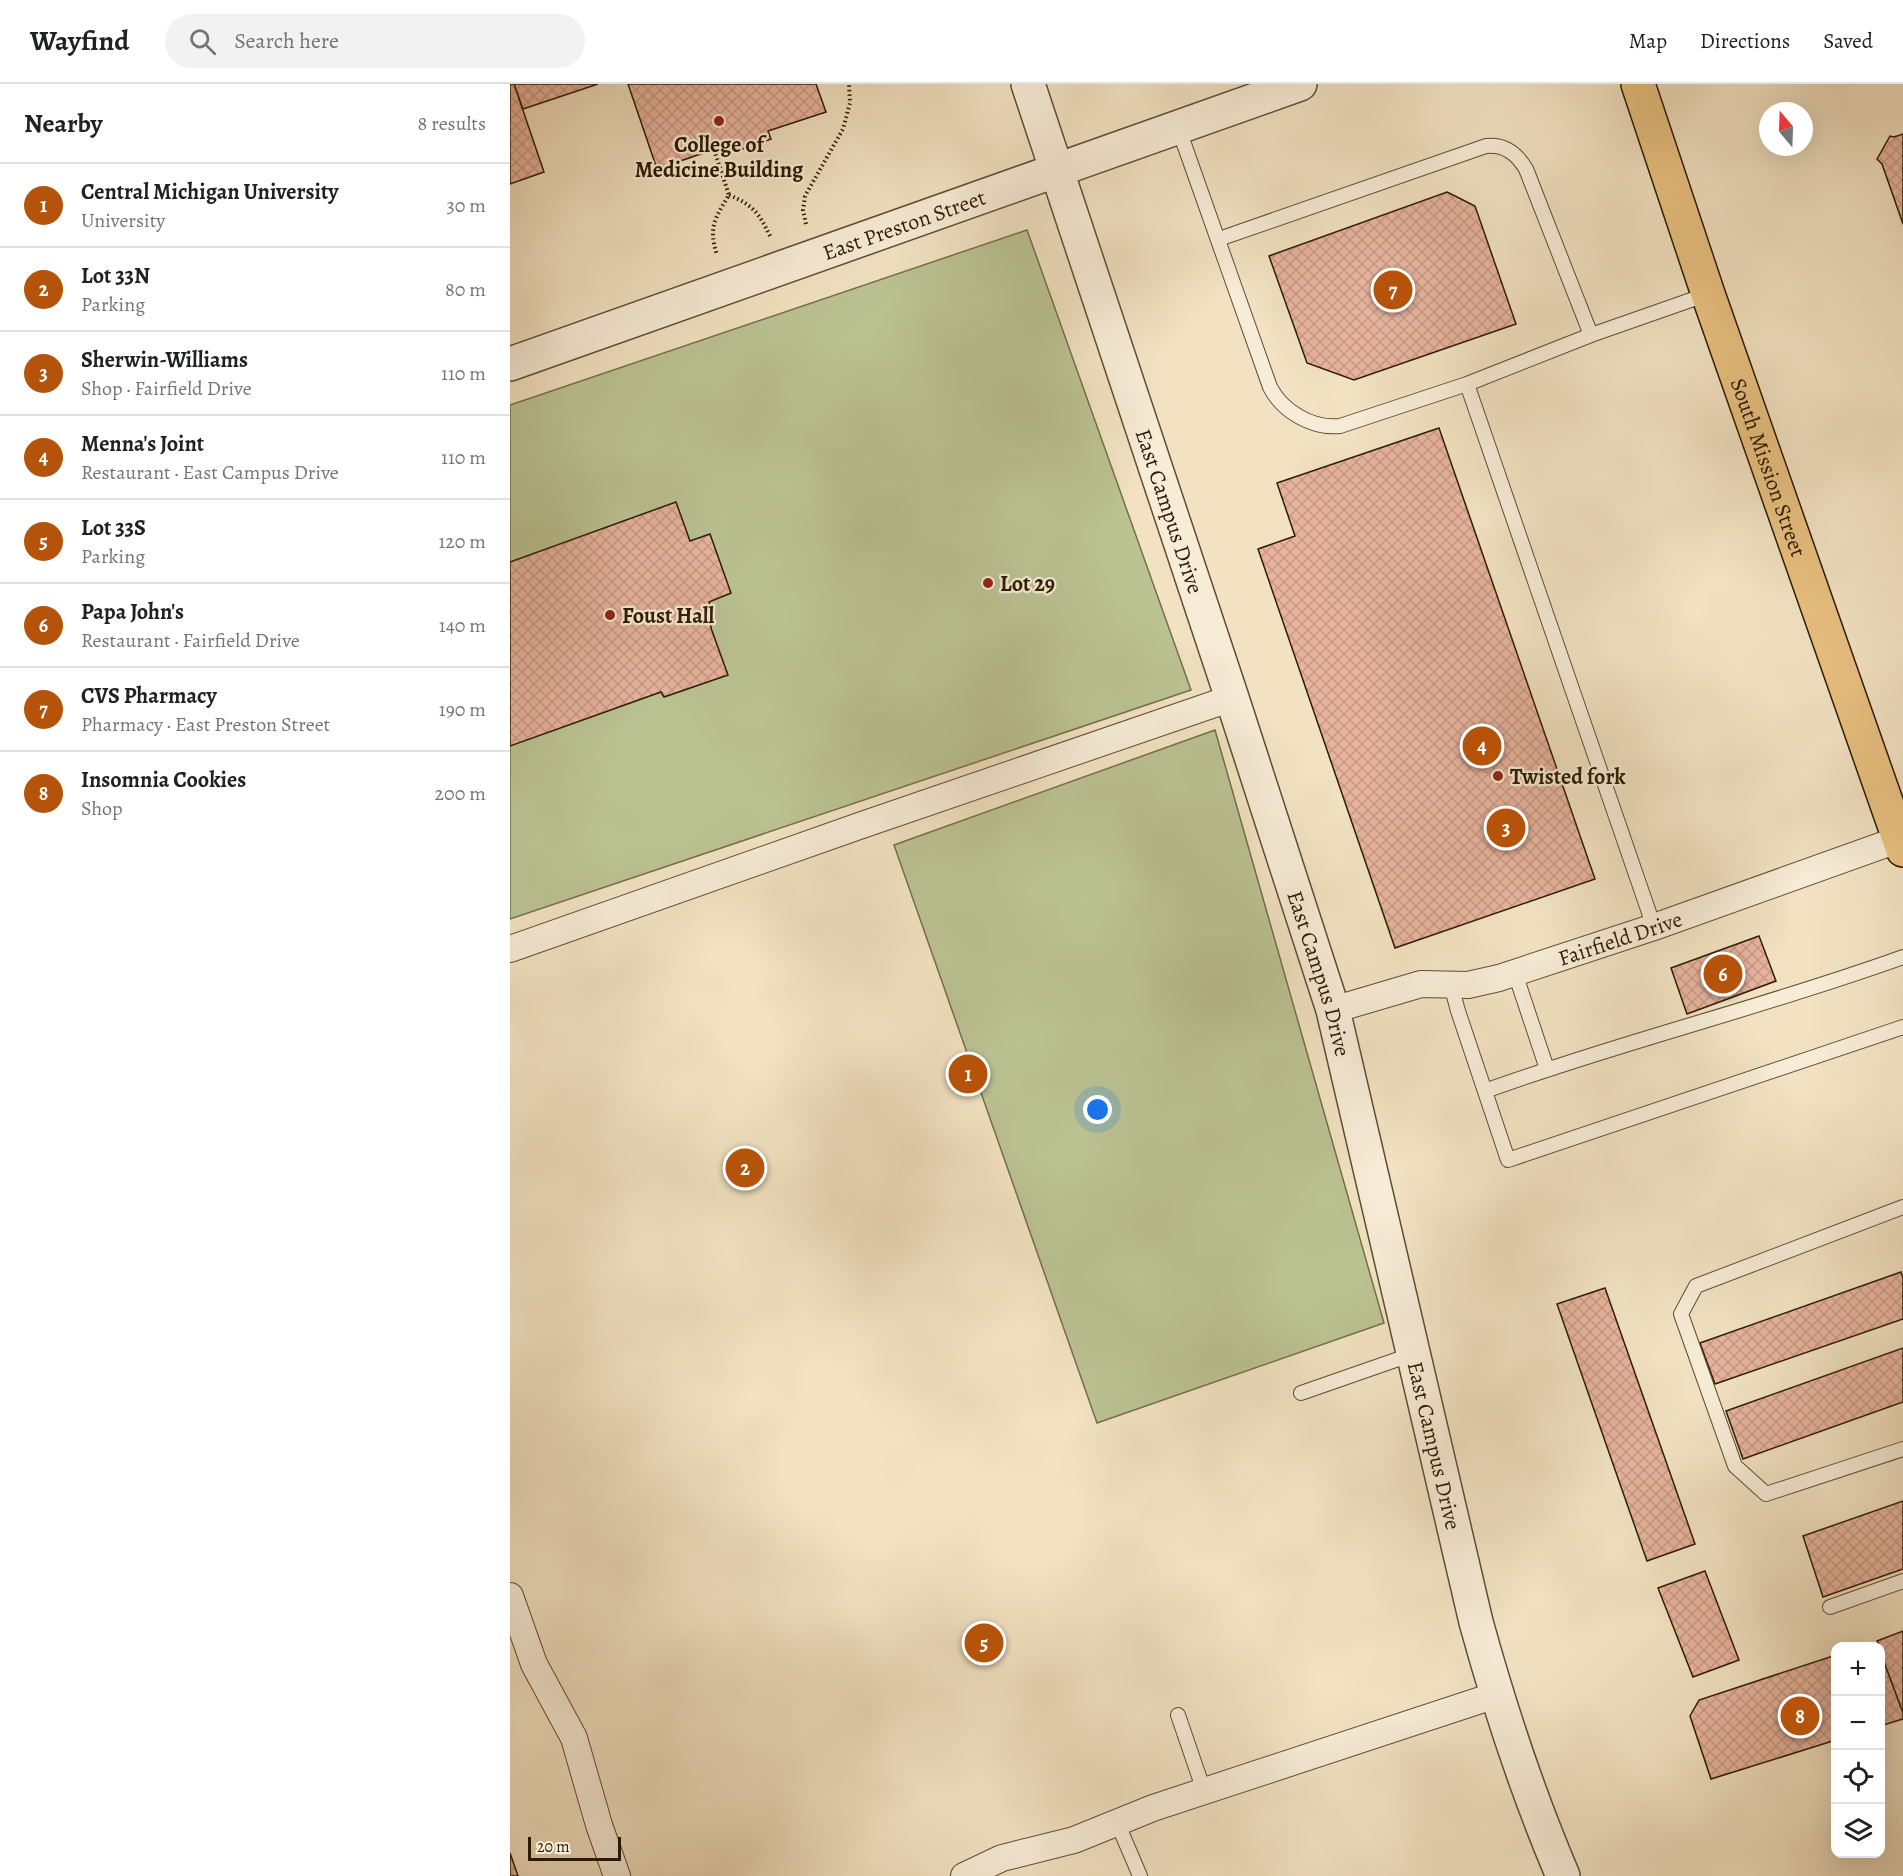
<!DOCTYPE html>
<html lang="en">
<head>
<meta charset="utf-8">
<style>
  body { margin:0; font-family:Alegreya,serif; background:#f2f2f2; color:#202124 }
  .controls { position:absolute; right:18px; bottom:18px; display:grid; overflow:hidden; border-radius:12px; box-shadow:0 6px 24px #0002 }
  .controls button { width:54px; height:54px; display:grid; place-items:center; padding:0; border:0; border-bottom:2px solid #e0e0e0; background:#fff; color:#202124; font:30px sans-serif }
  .compass { position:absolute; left:1249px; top:18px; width:54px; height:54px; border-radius:50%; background:#fff; box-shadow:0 6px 24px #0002; rotate:341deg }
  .scale { position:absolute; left:18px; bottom:15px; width:93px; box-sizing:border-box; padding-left:6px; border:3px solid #2c1b02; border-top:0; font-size:16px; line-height:21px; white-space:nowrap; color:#2c1b02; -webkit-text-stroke:4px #f7ecd7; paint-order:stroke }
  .you { position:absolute; left:588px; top:1026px; width:21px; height:21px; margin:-15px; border:4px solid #fff; border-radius:50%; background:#1a73e8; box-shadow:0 0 0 9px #1a73e833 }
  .badge { display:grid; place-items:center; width:39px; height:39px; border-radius:50%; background:#b45309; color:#fff; font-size:20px; font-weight:700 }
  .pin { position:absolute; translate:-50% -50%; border:3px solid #fff; box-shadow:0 2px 6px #0006 }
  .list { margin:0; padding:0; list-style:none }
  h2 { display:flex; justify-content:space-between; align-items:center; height:78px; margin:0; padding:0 24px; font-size:26px }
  h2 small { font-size:20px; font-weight:400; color:#757577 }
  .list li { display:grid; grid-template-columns:39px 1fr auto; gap:18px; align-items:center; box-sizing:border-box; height:84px; padding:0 24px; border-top:2px solid #e0e0e0 }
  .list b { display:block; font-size:22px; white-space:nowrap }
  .list p { margin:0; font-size:20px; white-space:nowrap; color:#757577 }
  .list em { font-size:20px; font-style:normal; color:#757577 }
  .icon { flex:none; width:33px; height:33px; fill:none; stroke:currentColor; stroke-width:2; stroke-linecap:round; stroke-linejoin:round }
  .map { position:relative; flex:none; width:1393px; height:1792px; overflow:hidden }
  header { display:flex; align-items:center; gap:36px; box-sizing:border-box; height:84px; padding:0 30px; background:#fff; border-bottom:2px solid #e0e0e0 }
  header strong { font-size:28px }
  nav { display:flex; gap:33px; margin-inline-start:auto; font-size:21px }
  .search { width:420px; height:54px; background:#f2f2f2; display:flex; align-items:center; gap:15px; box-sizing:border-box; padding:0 21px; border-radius:33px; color:#757577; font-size:22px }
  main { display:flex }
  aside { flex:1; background:#fff }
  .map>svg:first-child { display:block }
</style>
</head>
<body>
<header>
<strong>Wayfind</strong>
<div class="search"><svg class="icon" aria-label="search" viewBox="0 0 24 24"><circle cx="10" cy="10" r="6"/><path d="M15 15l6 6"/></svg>Search here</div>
<nav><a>Map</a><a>Directions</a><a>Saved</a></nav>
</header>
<main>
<aside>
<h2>Nearby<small>8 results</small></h2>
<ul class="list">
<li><span class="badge">1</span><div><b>Central Michigan University</b><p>University</p></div><em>30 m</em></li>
<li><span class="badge">2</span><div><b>Lot 33N</b><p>Parking</p></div><em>80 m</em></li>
<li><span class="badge">3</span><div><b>Sherwin-Williams</b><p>Shop · Fairfield Drive</p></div><em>110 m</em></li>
<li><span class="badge">4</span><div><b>Menna's Joint</b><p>Restaurant · East Campus Drive</p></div><em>110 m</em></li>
<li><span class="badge">5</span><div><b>Lot 33S</b><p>Parking</p></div><em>120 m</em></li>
<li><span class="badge">6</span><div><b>Papa John's</b><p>Restaurant · Fairfield Drive</p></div><em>140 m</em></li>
<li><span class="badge">7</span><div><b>CVS Pharmacy</b><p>Pharmacy · East Preston Street</p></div><em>190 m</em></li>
<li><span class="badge">8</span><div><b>Insomnia Cookies</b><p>Shop</p></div><em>200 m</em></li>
</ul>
</aside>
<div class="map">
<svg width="1393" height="1792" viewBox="0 0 1393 1792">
  <defs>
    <pattern id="building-cross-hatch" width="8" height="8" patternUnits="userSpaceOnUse" patternTransform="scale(1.5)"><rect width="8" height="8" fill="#e7b39d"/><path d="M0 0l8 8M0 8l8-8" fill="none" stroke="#c69986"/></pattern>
  </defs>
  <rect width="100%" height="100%" fill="#f2e2c2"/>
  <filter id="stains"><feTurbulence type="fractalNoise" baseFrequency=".00333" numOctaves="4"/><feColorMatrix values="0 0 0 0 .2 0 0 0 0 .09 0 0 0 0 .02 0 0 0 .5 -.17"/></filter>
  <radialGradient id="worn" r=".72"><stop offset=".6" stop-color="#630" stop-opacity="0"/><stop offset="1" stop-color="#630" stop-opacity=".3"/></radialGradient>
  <path fill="#bbc393" stroke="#746f4a" stroke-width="1.5" d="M517 146 681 606 0 835V321Z
    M705 646 874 1239 587 1339 384 761Z"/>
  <path fill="url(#building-cross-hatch)" stroke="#2c1b02" stroke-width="1.5" d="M0 0H4L34 88 0 100Z
    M4 0H88L13 25Z
    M118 0H306L316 28 258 47 261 55 216 71 214 62 147 85Z
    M1393 50V140L1372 80 1367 75 1380 52 1384 53Z
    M937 108 965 122 1006 240 844 296 797 279 759 172Z
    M929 344 1085 795 885 864 748 465 785 452 767 399Z
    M166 418 180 457 200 450 221 509 199 518 201 544 218 591 154 613 151 608 0 662V478Z
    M1249 852 1266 897 1177 930 1161 884Z
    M1391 1188 1393 1194V1235L1205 1300 1190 1259Z
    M1095 1204 1185 1460 1137 1477 1047 1220Z
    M1393 1264V1318L1233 1375 1216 1327Z
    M1393 1417V1485L1313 1513 1293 1452Z
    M1195 1487 1229 1576 1183 1593 1148 1504Z
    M1393 1547V1629L1370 1567V1562L1367 1557Z
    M1370 1567 1393 1629V1635L1370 1642Z
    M1326 1571V1656L1201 1695 1180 1632 1189 1616Z
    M0 1769 8 1792H0Z"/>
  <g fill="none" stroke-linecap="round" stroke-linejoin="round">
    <defs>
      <path id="service" d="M668 43 760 303C772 327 802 345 830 342L957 300 1081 251 1198 210
        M709 155 976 62C995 60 1007 70 1016 85L1081 251
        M957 300 1144 843
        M1005 889 1037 985
        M941 901 948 927 998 1076 1393 943
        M975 1007C1113 957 1255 923 1393 873
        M1393 1123 1186 1202 1171 1230 1225 1382 1256 1410 1393 1365
        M791 1309 903 1270
        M1320 1523 1393 1497
        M668 1631 694 1707
        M607 1738 630 1792"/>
      <g id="minor">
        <path d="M0 865 352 741 722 614"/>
        <path id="s1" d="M823 926 911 900 958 901 989 894 1144 843 1393 754"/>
        <path d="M0 1512 24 1580 64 1654 89 1741 107 1792"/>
        <path d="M454 1792 492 1774 564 1756 643 1724 986 1611"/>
      </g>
      <g id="tertiary">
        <path id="s2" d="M518 0 722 614 823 926 966 1538C990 1625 1018 1710 1053 1792"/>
        <path id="s3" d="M0 280 790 0"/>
      </g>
      <g id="primary">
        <path id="s4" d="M1128 0 1198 210 1393 766"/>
      </g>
    </defs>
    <use href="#service" stroke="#5e4d32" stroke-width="16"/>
    <use href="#minor" stroke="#5e4d32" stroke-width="28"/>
    <use href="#tertiary" stroke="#5e4d32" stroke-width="36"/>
    <use href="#primary" stroke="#2c1b02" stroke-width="36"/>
    <path stroke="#2c1b02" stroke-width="4" stroke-dasharray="1.5 3" stroke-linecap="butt" d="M204 66 219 111C205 134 198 143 207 171
      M219 111C243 121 249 129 260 152
      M296 140 293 126 295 112 333 45 340 19 339 0"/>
    <use href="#service" stroke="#f7ecd7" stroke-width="14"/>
    <use href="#minor" stroke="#f7ecd7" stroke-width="26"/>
    <use href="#tertiary" stroke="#f7ecd7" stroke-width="33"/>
    <use href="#primary" stroke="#e9c181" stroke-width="33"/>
  </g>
  <g fill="#8f2418" stroke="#f7ecd7" stroke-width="2">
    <circle cx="209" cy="37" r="6"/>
    <circle cx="478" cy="499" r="6"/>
    <circle cx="100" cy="531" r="6"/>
    <circle cx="988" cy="692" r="6"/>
  </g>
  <g text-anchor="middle" stroke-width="4.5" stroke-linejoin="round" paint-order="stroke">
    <g font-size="22" font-weight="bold" fill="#2c1b02" stroke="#f7ecd7" text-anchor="start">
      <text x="209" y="68" text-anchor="middle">College of<tspan x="209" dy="25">Medicine Building</tspan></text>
      <text x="490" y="507">Lot 29</text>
      <text x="112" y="539">Foust Hall</text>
      <text x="1000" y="700">Twisted fork</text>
    </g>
    <g font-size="22" fill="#2c1b02" stroke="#f7ecd7">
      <text dy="8" stroke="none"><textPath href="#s3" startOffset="418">East Preston Street</textPath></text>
      <text dy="8" stroke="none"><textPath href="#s4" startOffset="405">South Mission Street</textPath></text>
      <text dy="8" stroke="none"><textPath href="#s2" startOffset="450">East Campus Drive</textPath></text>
      <text dy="8" stroke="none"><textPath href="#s1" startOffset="298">Fairfield Drive</textPath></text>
      <text dy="8" stroke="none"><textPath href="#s2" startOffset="936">East Campus Drive</textPath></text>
      <text dy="8" stroke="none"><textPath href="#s2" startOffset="1422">East Campus Drive</textPath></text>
    </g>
  </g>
  <rect width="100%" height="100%" filter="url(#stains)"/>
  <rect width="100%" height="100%" fill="url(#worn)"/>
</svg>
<div class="controls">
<button>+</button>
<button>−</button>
<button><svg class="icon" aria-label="locate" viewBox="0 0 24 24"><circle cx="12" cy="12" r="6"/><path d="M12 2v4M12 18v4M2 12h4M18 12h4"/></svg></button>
<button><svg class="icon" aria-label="layers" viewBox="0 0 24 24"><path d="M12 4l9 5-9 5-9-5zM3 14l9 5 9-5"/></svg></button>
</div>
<svg class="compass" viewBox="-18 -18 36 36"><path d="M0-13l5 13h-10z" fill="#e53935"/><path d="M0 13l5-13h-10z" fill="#757577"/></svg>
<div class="scale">20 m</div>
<div class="you"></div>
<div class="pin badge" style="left:458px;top:990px">1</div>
<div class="pin badge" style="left:235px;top:1084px">2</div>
<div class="pin badge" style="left:996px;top:744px">3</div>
<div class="pin badge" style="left:972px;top:662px">4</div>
<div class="pin badge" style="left:474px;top:1559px">5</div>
<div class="pin badge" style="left:1213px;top:890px">6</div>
<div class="pin badge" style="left:883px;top:206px">7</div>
<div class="pin badge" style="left:1290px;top:1632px">8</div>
</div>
</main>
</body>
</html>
